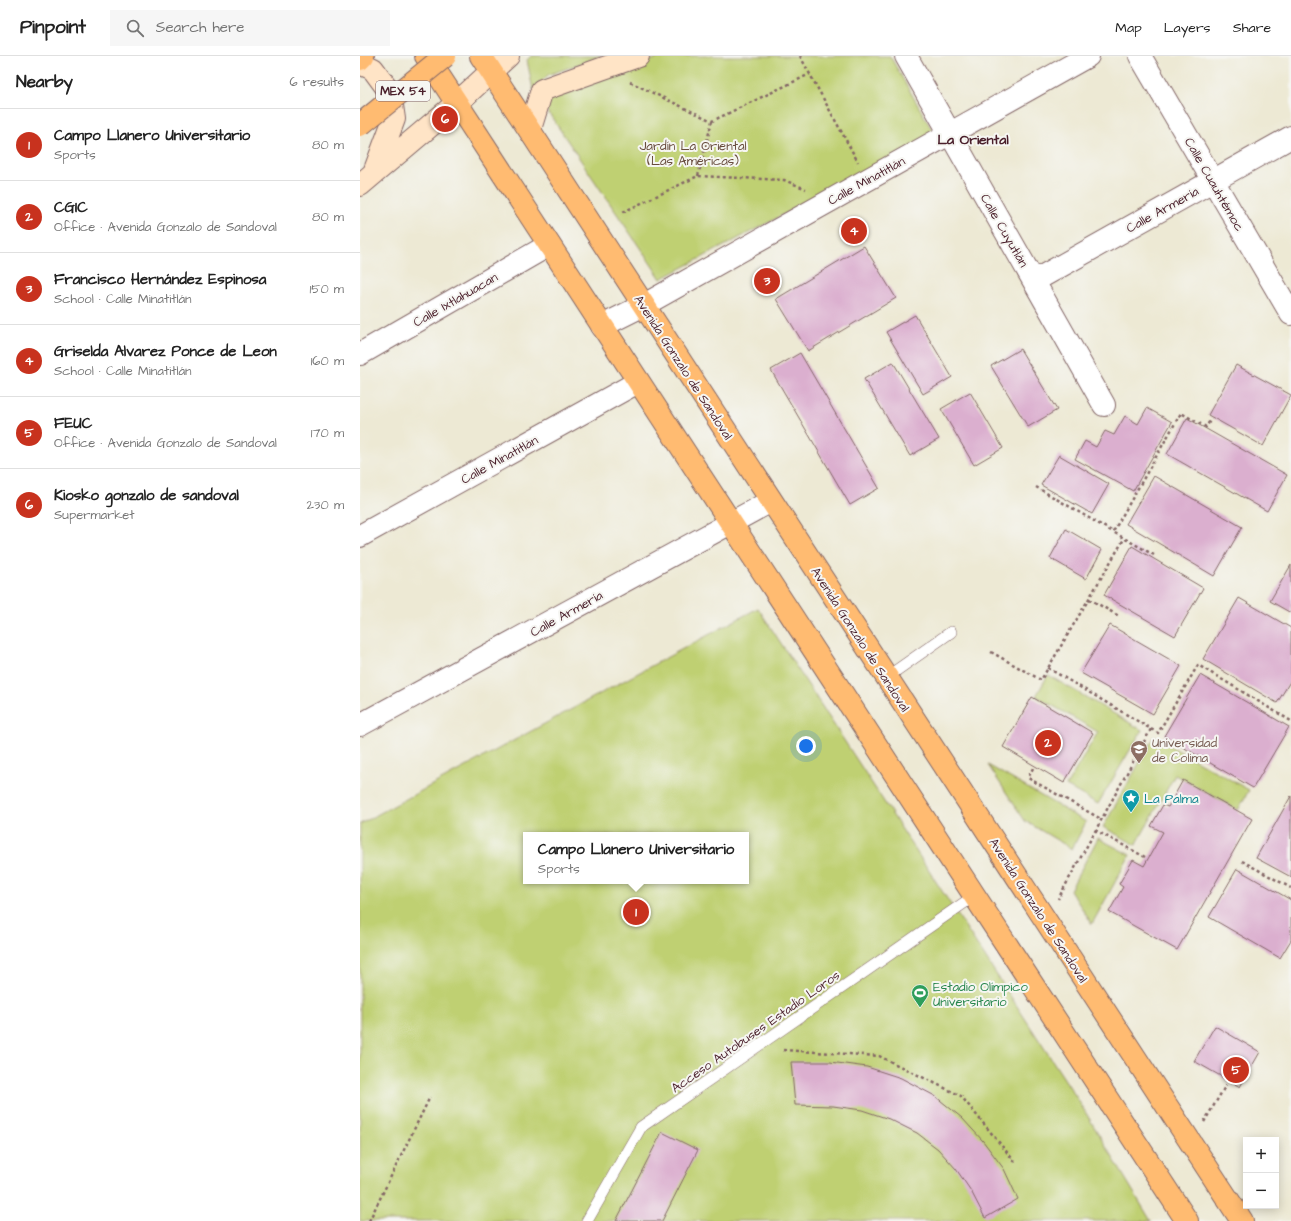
<!DOCTYPE html>
<html lang="en">
<head>
<meta charset="utf-8">
<style>
  body { margin:0; font-family:"Architects Daughter",sans-serif; background:#f6f6f6; color:#222 }
  .controls { position:absolute; right:12px; bottom:12px; display:grid; overflow:hidden; border-radius:0px; box-shadow:0 2px 10px #0003 }
  .controls button { width:36px; height:36px; display:grid; place-items:center; padding:0; border:0; border-bottom:1px solid #e0e0e0; background:#fff; color:#222; font:20px sans-serif }
  .you { position:absolute; left:446px; top:690px; width:14px; height:14px; margin:-10px; border:3px solid #fff; border-radius:50%; background:#1a73e8; box-shadow:0 0 0 6px #1a73e833 }
  .badge { display:grid; place-items:center; width:26px; height:26px; border-radius:50%; background:#c8321e; color:#fff; font-size:13px; font-weight:700 }
  .pin { position:absolute; translate:-50% -50%; border:2px solid #fff; box-shadow:0 1px 4px #0006 }
  .popup { position:absolute; left:163px; top:776px; width:226px; height:52px; box-sizing:border-box; display:grid; place-content:center; border-radius:0px; background:#fff; filter:drop-shadow(0 1px 3px #0005); font-size:13px; white-space:nowrap; color:#767676 }
  .popup b { font-size:15px; color:#222 }
  .popup::after { content:''; position:absolute; left:50%; top:100%; margin-left:-8px; border:8px solid transparent; border-top-color:#fff }
  .list { margin:0; padding:0; list-style:none }
  h2 { display:flex; justify-content:space-between; align-items:center; height:52px; margin:0; padding:0 16px; font-size:17px }
  h2 small { font-size:13px; font-weight:400; color:#767676 }
  .list li { display:grid; grid-template-columns:26px 1fr auto; gap:12px; align-items:center; box-sizing:border-box; height:72px; padding:0 16px; border-top:1px solid #e0e0e0 }
  .list b { display:block; font-size:15px; white-space:nowrap }
  .list p { margin:0; font-size:13px; white-space:nowrap; color:#767676 }
  .list em { font-size:13px; font-style:normal; color:#767676 }
  .icon { flex:none; width:22px; height:22px; fill:none; stroke:currentColor; stroke-width:2; stroke-linecap:round; stroke-linejoin:round }
  .map { position:relative; flex:none; width:931px; height:1165px; overflow:hidden }
  header { display:flex; align-items:center; gap:24px; box-sizing:border-box; height:56px; padding:0 20px; background:#fff; border-bottom:1px solid #e0e0e0 }
  header strong { font-size:19px }
  nav { display:flex; gap:22px; margin-inline-start:auto; font-size:14px }
  .search { width:280px; height:36px; background:#f6f6f6; display:flex; align-items:center; gap:10px; box-sizing:border-box; padding:0 14px; border-radius:0px; color:#767676; font-size:15px }
  main { display:flex }
  aside { flex:1; background:#fff }
  .map>svg:first-child { display:block }
</style>
</head>
<body>
<header>
<strong>Pinpoint</strong>
<div class="search"><svg class="icon" aria-label="search" viewBox="0 0 24 24"><circle cx="10" cy="10" r="6"/><path d="M15 15l6 6"/></svg>Search here</div>
<nav><a>Map</a><a>Layers</a><a>Share</a></nav>
</header>
<main>
<aside>
<h2>Nearby<small>6 results</small></h2>
<ul class="list">
<li><span class="badge">1</span><div><b>Campo Llanero Universitario</b><p>Sports</p></div><em>80 m</em></li>
<li><span class="badge">2</span><div><b>CGIC</b><p>Office · Avenida Gonzalo de Sandoval</p></div><em>80 m</em></li>
<li><span class="badge">3</span><div><b>Francisco Hernández Espinosa</b><p>School · Calle Minatitlán</p></div><em>150 m</em></li>
<li><span class="badge">4</span><div><b>Griselda Alvarez Ponce de Leon</b><p>School · Calle Minatitlán</p></div><em>160 m</em></li>
<li><span class="badge">5</span><div><b>FEUC</b><p>Office · Avenida Gonzalo de Sandoval</p></div><em>170 m</em></li>
<li><span class="badge">6</span><div><b>Kiosko gonzalo de sandoval</b><p>Supermarket</p></div><em>230 m</em></li>
</ul>
</aside>
<div class="map">
<svg width="931" height="1165" viewBox="0 0 931 1165">
  <rect width="100%" height="100%" fill="#f6f6f2"/>
  <filter id="ink" filterUnits="userSpaceOnUse"><feTurbulence type="fractalNoise" baseFrequency=".025" numOctaves="2"/><feDisplacementMap in="SourceGraphic" scale="8" xChannelSelector="R" yChannelSelector="G"/><feConvolveMatrix kernelMatrix="1 2 1 2 8 2 1 2 1" color-interpolation-filters="sRGB"/></filter>
  <filter id="wash" filterUnits="userSpaceOnUse"><feTurbulence type="fractalNoise" baseFrequency=".012" numOctaves="4" result="noise"/><feDisplacementMap in="SourceGraphic" scale="16" xChannelSelector="R" yChannelSelector="G"/><feGaussianBlur stdDeviation="0.9" result="paint"/><feColorMatrix in="noise" values="0 0 0 0 0 0 0 0 0 0 0 0 0 0 0 0 0 1.4 0 .05"/><feComposite in="paint" operator="in"/></filter>
  <g filter="url(#wash)">
    <rect width="100%" height="100%" fill="#ede9d4"/>
    <path fill="#bfd072" stroke="#84784e" fill-rule="evenodd" d="M171 0H242L188 19 173 34 167 4Z
      M303 0H530L575 79 301 223 186 53 189 42Z
      M398 552 718 1044 791 1165H0V768ZM166 779H386V825H166Z
      M688 619 782 674 738 748 706 730 738 676 676 640Z
      M794 681 889 734 878 754 815 719 776 789 743 771Z
      M628 709 726 766 712 793 665 765Z
      M738 782 770 799 732 868 710 834Z"/>
    <g id="blocks">
      <path fill="#dbafcf" d="M504 190 536 242 448 295 416 243Z
        M555 259 592 321 563 338 526 276Z
        M660 293 697 354 668 371 631 310Z
        M440 297 519 432 490 449 411 314Z
        M533 306 579 383 550 400 504 323Z
        M876 309 931 339 903 390 848 359Z
        M610 336 643 392 614 409 581 353Z
        M787 352 812 366 773 435 715 403 725 385 736 391 745 375 754 379 765 360 778 368Z
        M827 362 927 419 907 455 807 398Z
        M699 399 749 428 732 458 681 429Z
        M794 420 882 471 854 520 766 468Z
        M706 473 742 494 726 523 690 502Z
        M772 490 843 532 815 580 744 539Z
        M931 509V557L910 545Z
        M879 542 931 572V624L917 647 843 603Z
        M750 569 821 610 793 658 721 617Z
        M840 619 929 671 893 732 804 680Z
        M672 641 733 677 704 727 643 691Z
        M823 724 892 763 817 894 749 856 763 831 759 828 773 804 784 810 803 776 791 770 803 749 808 751Z
        M931 740V821L896 802Z
        M877 813 931 844V884L920 902 849 861Z
        M855 970 900 996 880 1031 834 1005Z
        M431 1006H470L507 1011 541 1022 575 1040 602 1062 623 1085 644 1113 658 1143 625 1162 611 1135 596 1113 578 1093 557 1077 529 1063 502 1054 473 1050 435 1049Z
        M302 1076 338 1094 302 1165H256Z"/>
    </g>
  </g>
  <g filter="url(#ink)">
    <use href="#blocks" fill-opacity="0" stroke="#836666" stroke-width="1"/>
    <g fill="none" stroke-linecap="round" stroke-linejoin="round">
      <defs>
        <path id="lane" d="M527 621 591 576
          M227 1165 281 1071 614 840"/>
        <path id="street" d="M546 0 744 349
          M780 0 931 258
          M674 225 931 81
          M242 270 284 249 728 0
          M0 298 189 189
          M0 480 278 326
          M0 669 411 445"/>
        <path id="secondary" d="M0 7 13 13 30 36 34 63 15 114
          M170 73 182 34 278 0
          M0 129 97 47 148 0"/>
        <path id="primary" d="M66 0 827 1165
          M121 0 882 1165"/>
        <path id="highway" d="M0 3 3 0"/>
      </defs>
      <use href="#lane" stroke="#836666" stroke-width="12"/>
      <use href="#street" stroke="#836666" stroke-width="24"/>
      <use href="#secondary" stroke="#836666" stroke-width="24"/>
      <use href="#primary" stroke="#836666" stroke-width="24"/>
      <use href="#highway" stroke="#836666" stroke-width="24"/>
      <path stroke="#836666" stroke-width="2.5" stroke-dasharray="3 3" stroke-linecap="butt" d="M440 0 498 106
        M270 26 352 65 450 18
        M338 120 352 65
        M263 156 338 120 424 124 446 133
        M676 431 753 476
        M794 499 753 476 821 357 846 371 851 363
        M729 543 759 560
        M631 596 681 624 764 483
        M688 612 791 673 698 843
        M791 673 798 677 838 609 931 665
        M673 712 668 722 741 763
        M735 774 785 801
        M882 805 931 832
        M423 994 519 1000 601 1040 655 1106
        M844 1066 866 1029
        M9 1165 70 1041"/>
      <use href="#lane" stroke="#fff" stroke-width="11"/>
      <use href="#street" stroke="#fff" stroke-width="22"/>
      <use href="#secondary" stroke="#ffe4c6" stroke-width="22"/>
      <use href="#primary" stroke="#ffbb71" stroke-width="22"/>
      <use href="#highway" stroke="#ffbb71" stroke-width="22"/>
      <defs>
        <path id="highway-bridge" d="M0 69 85 0"/>
      </defs>
      <use href="#highway-bridge" stroke="#836666" stroke-width="24" stroke-linecap="butt"/>
      <use href="#highway-bridge" stroke="#ffbb71" stroke-width="22"/>
    </g>
  </g>
  <defs>
    <symbol id="university-pin" viewBox="-11 -11 22 30"><path d="M0 17L-7.5 6A9.5 9.5 0 1 1 7.5 6Z" fill="#8d6e63" stroke="#f6f6f2"/><path d="M0-5L7-2L0 1L-7-2ZM-4 1L0 2.5L4 1V4Q0 6-4 4Z" fill="#fff"/></symbol>
    <symbol id="sight-pin" viewBox="-11 -11 22 30"><path d="M0 17L-7.5 6A9.5 9.5 0 1 1 7.5 6Z" fill="#0f9aa8" stroke="#f6f6f2"/><path d="M0-6L1.8-2.2L6-1.7L2.9 1.2L3.7 5.4L0 3.3L-3.7 5.4L-2.9 1.2L-6-1.7L-1.8-2.2Z" fill="#fff"/></symbol>
    <symbol id="stadium-pin" viewBox="-11 -11 22 30"><path d="M0 17L-7.5 6A9.5 9.5 0 1 1 7.5 6Z" fill="#2e9e5b" stroke="#f6f6f2"/><path d="M0-5a6.5 5 0 1 0 0 10a6.5 5 0 1 0 0-10ZM-3.5-1.8h7v3.6h-7Z" fill="#fff"/></symbol>
  </defs>
  <g fill-rule="evenodd">
    <use href="#university-pin" x="769" y="683" width="20" height="27"/>
    <use href="#sight-pin" x="761" y="732" width="20" height="27"/>
    <use href="#stadium-pin" x="550" y="927" width="20" height="27"/>
  </g>
  <g text-anchor="middle" stroke-width="4" stroke-linejoin="round" paint-order="stroke">
    <rect fill="#f6f6f2" stroke="#7e6067" stroke-width="1" x="16" y="25" width="54" height="20" rx="3"/>
    <g font-size="12" font-weight="bold" fill="#4a1f2b">
      <text x="43" y="39">MEX 54</text>
    </g>
    <g font-size="13" fill="#674b3d" stroke="#f6f6f2">
      <text x="333" y="94">Jardín La Oriental<tspan x="333" dy="15">(Las Américas)</tspan></text>
    </g>
    <g font-size="13" fill="#4a1f2b" stroke="#f6f6f2">
      <text transform="translate(506 124) rotate(-29)" y="5">Calle Minatitlán</text>
      <text transform="translate(855 128) rotate(60)" y="5">Calle Cuauhtémoc</text>
      <text transform="translate(802 153) rotate(-29)" y="5">Calle Armería</text>
      <text transform="translate(645 174) rotate(60)" y="5">Calle Cuyutlán</text>
      <text transform="translate(95 243) rotate(-30)" y="5">Calle Ixtlahuacan</text>
      <text transform="translate(324 311) rotate(57)" y="5">Avenida Gonzalo de Sandoval</text>
      <text transform="translate(139 403) rotate(-29)" y="5">Calle Minatitlán</text>
      <text transform="translate(206 557) rotate(-29)" y="5">Calle Armería</text>
      <text transform="translate(501 583) rotate(57)" y="5">Avenida Gonzalo de Sandoval</text>
      <text transform="translate(679 854) rotate(57)" y="5">Avenida Gonzalo de Sandoval</text>
      <text transform="translate(395 975) rotate(-35)" y="5">Acceso Autobuses Estadio Loros</text>
    </g>
    <g font-size="13" fill="#785e54" stroke="#f6f6f2" text-anchor="start">
      <text x="792" y="691">Universidad<tspan x="792" dy="15">de Colima</tspan></text>
    </g>
    <g font-size="13" fill="#0d838f" stroke="#f6f6f2" text-anchor="start">
      <text x="784" y="747">La Palma</text>
    </g>
    <g font-size="13" fill="#27864d" stroke="#f6f6f2" text-anchor="start">
      <text x="573" y="935">Estadio Olímpico<tspan x="573" dy="15">Universitario</tspan></text>
    </g>
    <g font-size="14" font-weight="bold" fill="#4a1f2b" stroke="#f6f6f2">
      <text x="613" y="88">La Oriental</text>
    </g>
  </g>
</svg>
<div class="controls">
<button>+</button>
<button>−</button>
</div>
<div class="you"></div>
<div class="pin badge" style="left:276px;top:856px">1</div>
<div class="popup"><b>Campo Llanero Universitario</b>Sports</div>
<div class="pin badge" style="left:688px;top:687px">2</div>
<div class="pin badge" style="left:407px;top:225px">3</div>
<div class="pin badge" style="left:494px;top:175px">4</div>
<div class="pin badge" style="left:876px;top:1014px">5</div>
<div class="pin badge" style="left:85px;top:63px">6</div>
</div>
</main>
</body>
</html>
